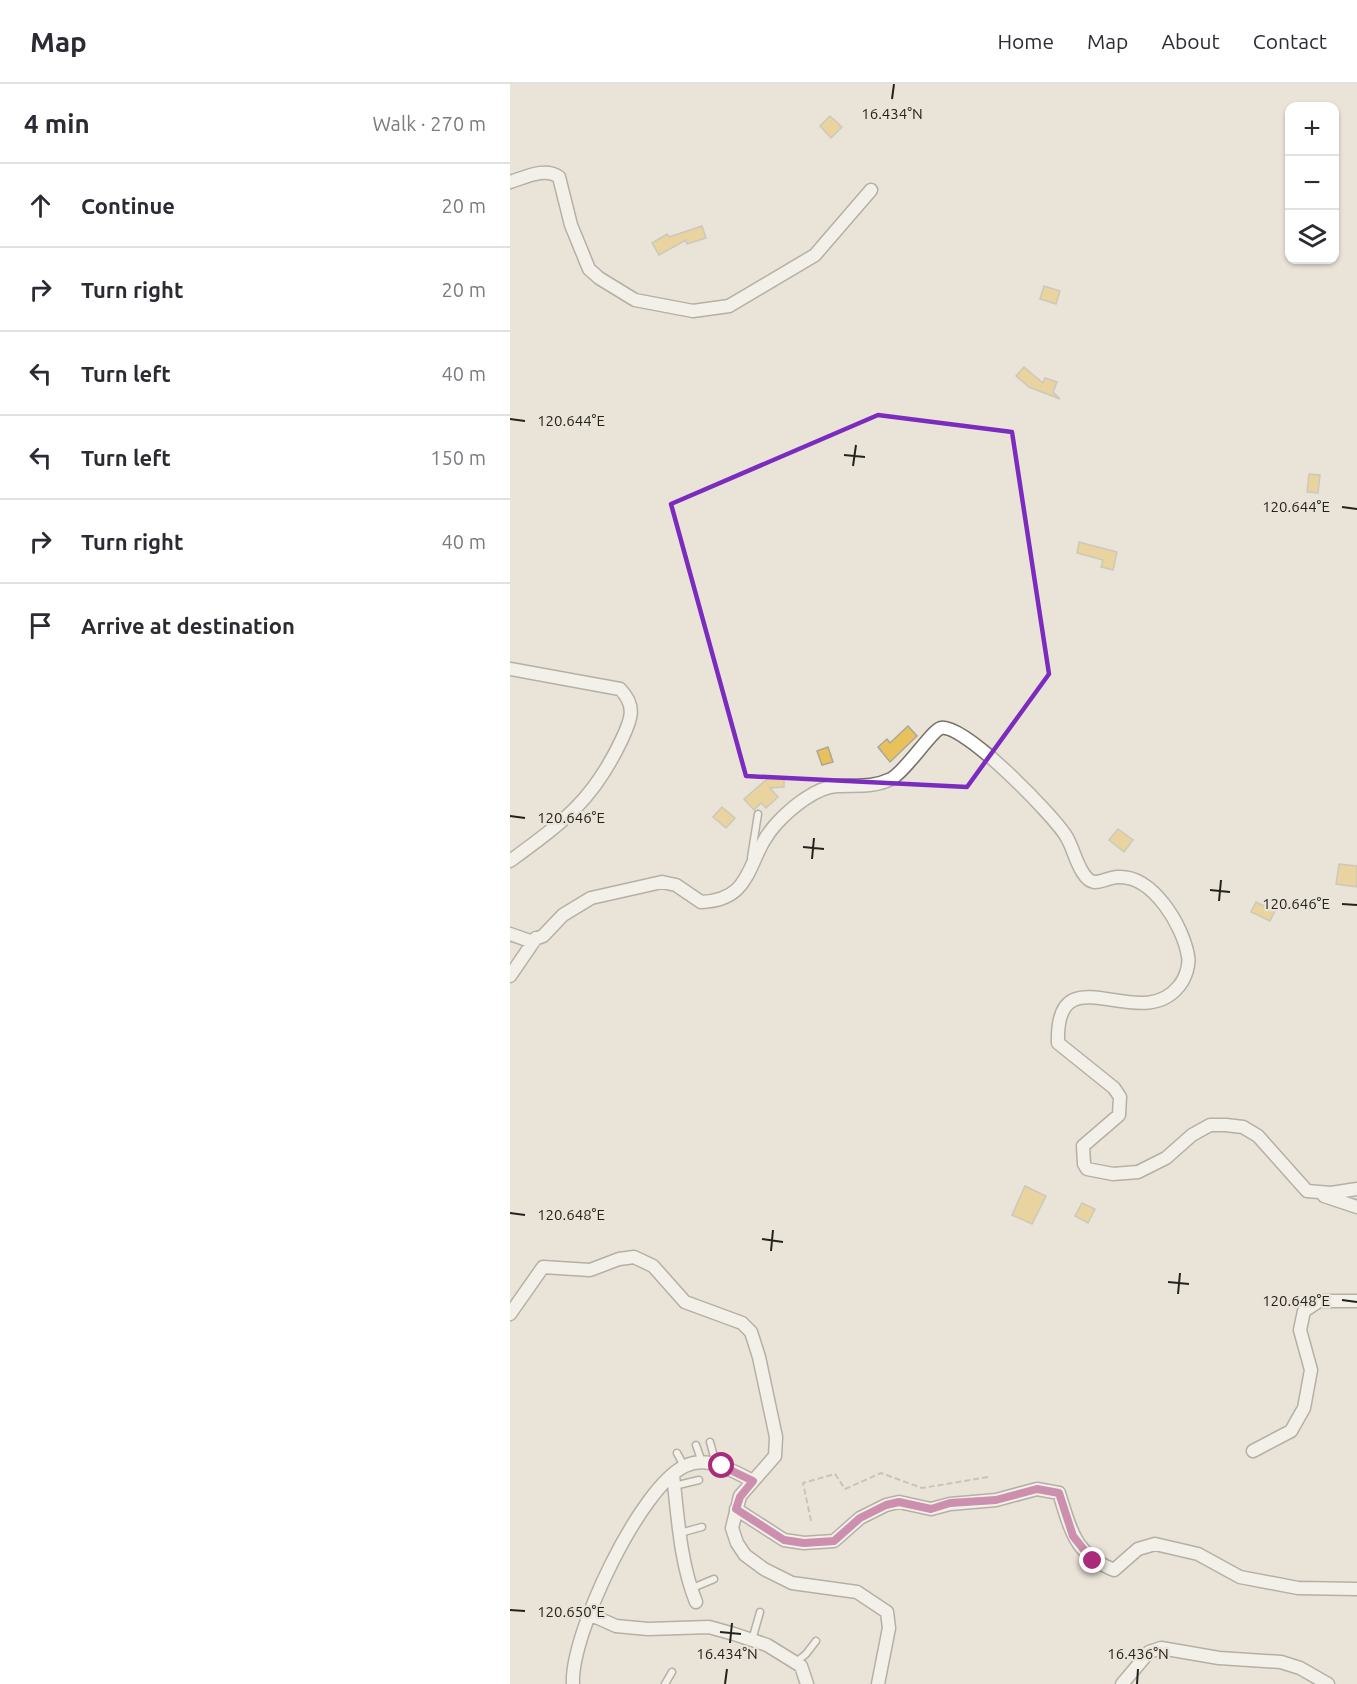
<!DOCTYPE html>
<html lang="en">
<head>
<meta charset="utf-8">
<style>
  body { margin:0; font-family:Ubuntu,sans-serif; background:#f7f7f7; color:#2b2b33 }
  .controls { position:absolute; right:18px; top:18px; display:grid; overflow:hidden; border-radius:12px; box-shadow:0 2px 4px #0004 }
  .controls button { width:54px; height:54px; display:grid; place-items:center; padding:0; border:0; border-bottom:2px solid #e1e1e2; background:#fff; color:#2b2b33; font:30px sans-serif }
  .stop { position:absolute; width:18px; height:18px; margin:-14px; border:4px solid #a92b7b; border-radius:50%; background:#fff }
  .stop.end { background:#a92b7b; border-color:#fff; box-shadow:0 2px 6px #0008 }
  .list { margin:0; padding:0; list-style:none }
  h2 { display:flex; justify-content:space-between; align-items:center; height:78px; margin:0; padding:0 24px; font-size:26px }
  h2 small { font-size:20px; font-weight:400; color:#7c7c81 }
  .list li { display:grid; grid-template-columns:39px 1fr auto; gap:18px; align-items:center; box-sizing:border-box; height:84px; padding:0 24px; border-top:2px solid #e1e1e2 }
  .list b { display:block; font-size:22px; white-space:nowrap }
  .list em { font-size:20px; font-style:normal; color:#7c7c81 }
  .icon { flex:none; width:33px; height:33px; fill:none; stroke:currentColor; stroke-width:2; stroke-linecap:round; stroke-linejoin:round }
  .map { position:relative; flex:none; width:847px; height:1600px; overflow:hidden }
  header { display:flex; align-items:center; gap:36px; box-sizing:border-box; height:84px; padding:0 30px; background:#fff; border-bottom:2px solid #e1e1e2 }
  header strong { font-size:28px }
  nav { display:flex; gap:33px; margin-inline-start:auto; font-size:21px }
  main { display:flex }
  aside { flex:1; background:#fff }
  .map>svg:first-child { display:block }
</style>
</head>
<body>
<header>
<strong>Map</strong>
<nav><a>Home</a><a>Map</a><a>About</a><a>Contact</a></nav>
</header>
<main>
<aside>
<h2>4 min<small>Walk · 270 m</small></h2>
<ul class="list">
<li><svg class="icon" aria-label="ahead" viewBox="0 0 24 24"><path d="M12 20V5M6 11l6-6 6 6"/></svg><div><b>Continue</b></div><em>20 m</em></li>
<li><svg class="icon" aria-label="right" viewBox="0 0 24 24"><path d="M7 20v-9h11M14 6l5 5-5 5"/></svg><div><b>Turn right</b></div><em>20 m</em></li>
<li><svg class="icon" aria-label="left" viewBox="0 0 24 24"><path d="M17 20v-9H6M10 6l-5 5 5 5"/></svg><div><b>Turn left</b></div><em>40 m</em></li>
<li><svg class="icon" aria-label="left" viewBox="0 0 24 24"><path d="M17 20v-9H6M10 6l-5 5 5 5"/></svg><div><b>Turn left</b></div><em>150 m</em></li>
<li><svg class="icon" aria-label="right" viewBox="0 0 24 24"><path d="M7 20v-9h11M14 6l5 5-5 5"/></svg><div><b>Turn right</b></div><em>40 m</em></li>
<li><svg class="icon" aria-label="arrive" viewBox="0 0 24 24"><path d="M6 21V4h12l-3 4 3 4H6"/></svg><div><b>Arrive at destination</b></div></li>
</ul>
</aside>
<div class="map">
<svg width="847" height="1600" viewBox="0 0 847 1600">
  <rect width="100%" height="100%" fill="#eae4d8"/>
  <path fill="#e8c15b" stroke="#aba69a" stroke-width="1.5" d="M320 32 332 43 321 54 310 42Z
    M192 142 196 154 177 160 176 156 149 171 142 159 157 150 159 153Z
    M534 202 550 207 546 220 530 215Z
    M514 283 533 299 535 294 547 298 543 308 550 315 519 303 506 292Z
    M799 390 810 391 808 409 797 408Z
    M569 458 607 468 603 486 591 483 593 476 567 469Z
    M398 642 407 652 380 678 368 663 377 655 380 659Z
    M318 663 323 678 312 681 307 667Z
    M274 694V703L260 704 268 713 256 724 251 719 244 726 234 715 257 695Z
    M212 723 225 734 216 744 203 733Z
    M608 745 623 756 614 768 599 756Z
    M829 780 847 782V803L826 800Z
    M746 818 765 827 760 837 741 828Z
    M515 1102 536 1112 522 1140 502 1131Z
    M572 1119 585 1125 578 1139 565 1132Z"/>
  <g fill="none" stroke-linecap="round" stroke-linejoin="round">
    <defs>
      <path id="lane" d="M241 774 248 730
        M200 1358 206 1380
        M186 1361 192 1378
        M167 1369 174 1382
        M164 1402 189 1396
        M170 1449 192 1443
        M180 1505 204 1495
        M242 1556 250 1528
        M286 1578 296 1570 306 1557
        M155 1600 162 1588"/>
      <path id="street" d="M0 98C16 93 35 83 49 93L61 141 79 185 89 194 125 216 183 227 219 222 305 171 361 106
        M0 585 110 605C127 622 121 636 112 655 83 717 53 738 0 777
        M0 850 20 857 33 852 53 831 81 814 152 798 166 801 191 818C246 816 235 773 267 739 281 724 306 703 327 702 347 701 362 704 381 695 397 686 421 647 431 644 454 639 543 731 556 752 563 763 565 777 573 789 584 806 592 794 608 793 643 791 673 842 678 872 680 881 675 895 669 902 630 952 545 866 548 959L604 1004 610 1013 609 1031 573 1062 574 1080 577 1085 603 1090 628 1088 656 1074 682 1051 700 1041H716L733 1043 748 1052 797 1107 821 1109 847 1105
        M0 892 26 854
        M814 1112 847 1123
        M0 1230 33 1183 80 1186 109 1175 124 1173 143 1182 175 1218 232 1239 241 1248 249 1273 266 1353 265 1372 230 1412 222 1444 227 1459 235 1471 254 1485 282 1499 347 1508 377 1528 379 1544 368 1600
        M743 1367 781 1347 794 1324 801 1286 790 1246 794 1227 809 1217H847
        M163 1391C168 1434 170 1478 186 1518
        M226 1425 274 1456 294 1459 324 1457 350 1434 376 1421 389 1418 421 1425 440 1420 486 1416 527 1405 549 1409C561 1446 564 1470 604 1486L628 1465 645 1460 688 1470 730 1493 788 1504 847 1505
        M79 1530 106 1542 138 1545 199 1543 224 1550 257 1561 291 1582 297 1600
        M63 1600C60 1551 130 1403 175 1382 198 1371 223 1387 243 1397
        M612 1600 639 1568 651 1564 709 1574 771 1578 790 1584 818 1600"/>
    </defs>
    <use href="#lane" stroke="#767166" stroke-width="9"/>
    <use href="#street" stroke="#767166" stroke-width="15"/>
    <path stroke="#a19c93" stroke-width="2" stroke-dasharray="6 3" stroke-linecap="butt" d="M301 1437 293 1399 325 1390 335 1405 371 1389 412 1404 478 1393"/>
    <use href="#lane" stroke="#fff" stroke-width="6"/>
    <use href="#street" stroke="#fff" stroke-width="12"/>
  </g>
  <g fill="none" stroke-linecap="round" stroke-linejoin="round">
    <path stroke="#a92b7b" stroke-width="8" d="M212 1382 243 1397 230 1413 226 1425 274 1456 294 1459 324 1457 350 1434 376 1421 389 1418 421 1425 440 1419 486 1416 527 1405 549 1409 563 1452 583 1477"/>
  </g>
  <path d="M0 0H847V1600H0ZM368 331 502 348 539 590 457 703 236 692 161 420Z" fill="#eae4d8" fill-opacity=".55" fill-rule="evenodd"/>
  <path fill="none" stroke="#7b2cbf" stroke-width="4.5" stroke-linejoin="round" d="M368 331 502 348 539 590 457 703 236 692 161 420Z"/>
  <path fill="none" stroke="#24221d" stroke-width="2" d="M382 15 384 0M0 335 15 337M334 371 355 373M343 382 346 361M832 423 847 425M0 732 15 734M293 763 314 765M302 775 304 754M700 806 720 808M709 817 711 796M832 820 847 821M0 1129 15 1131M252 1155 273 1158M261 1167 263 1146M658 1198 679 1200M668 1210 670 1189M832 1216 847 1218M0 1526 15 1527M210 1548 231 1550M220 1559 222 1539M215 1600 217 1585M627 1600 628 1585"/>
  <g font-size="15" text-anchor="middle" fill="#24221d" stroke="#eae4d8" stroke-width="4.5" stroke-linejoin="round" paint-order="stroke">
    <text x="382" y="35">16.434°N</text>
    <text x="61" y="342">120.644°E</text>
    <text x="786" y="428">120.644°E</text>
    <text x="61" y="739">120.646°E</text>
    <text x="786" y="825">120.646°E</text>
    <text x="61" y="1136">120.648°E</text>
    <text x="786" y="1222">120.648°E</text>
    <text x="61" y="1533">120.650°E</text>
    <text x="217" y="1575">16.434°N</text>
    <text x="628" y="1575">16.436°N</text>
  </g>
</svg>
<div class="controls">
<button>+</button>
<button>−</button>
<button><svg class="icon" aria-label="layers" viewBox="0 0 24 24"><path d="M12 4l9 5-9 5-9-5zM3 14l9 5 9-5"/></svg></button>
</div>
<div class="stop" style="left:212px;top:1382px"></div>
<div class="stop end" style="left:583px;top:1477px"></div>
</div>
</main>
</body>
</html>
